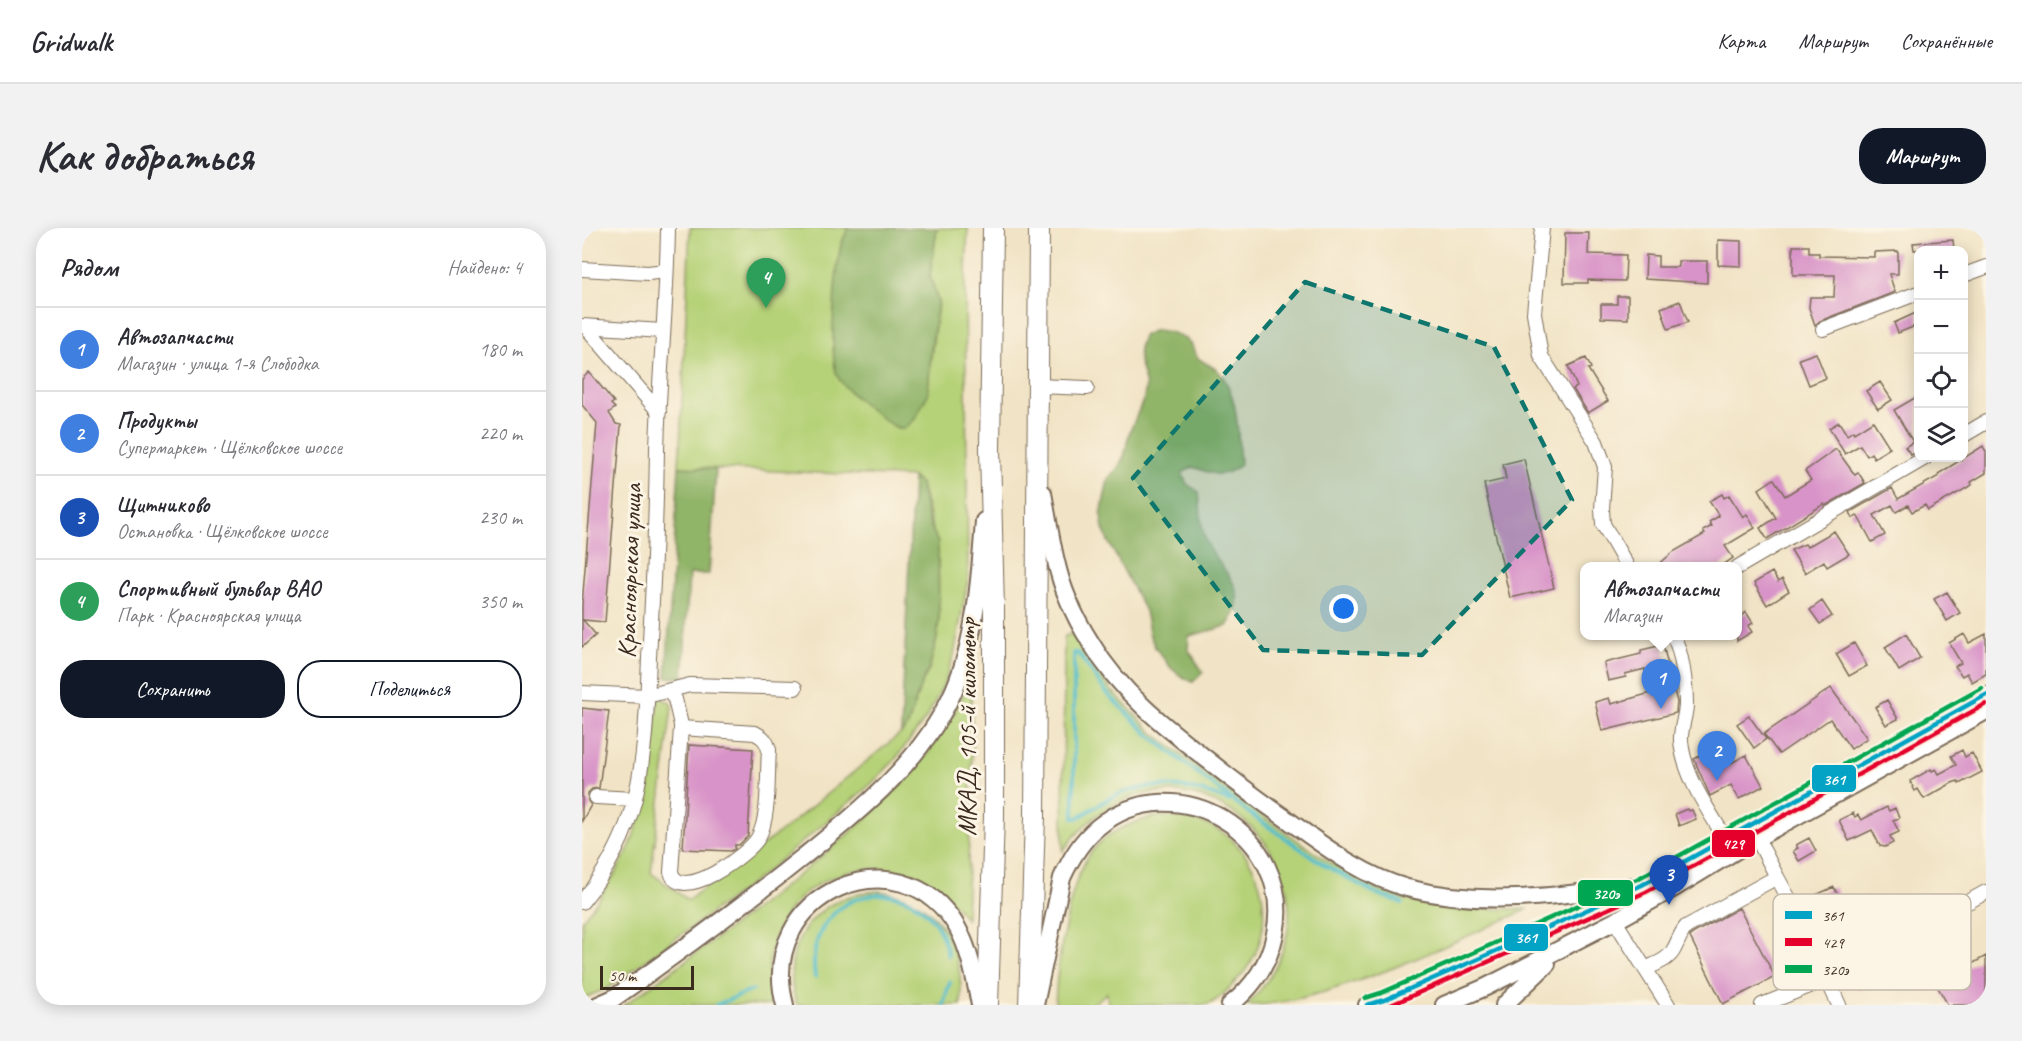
<!DOCTYPE html>
<html lang="ru">
<head>
<meta charset="utf-8">
<style>
  body { margin:0; font-family:Caveat,sans-serif; background:#f2f2f3; color:#2b2b33 }
  .controls { position:absolute; right:18px; top:18px; display:grid; overflow:hidden; border-radius:12px; box-shadow:0 3px 15px #0003 }
  .controls button { width:54px; height:54px; display:grid; place-items:center; padding:0; border:0; border-bottom:2px solid #e1e1e2; background:#fff; color:#2b2b33; font:30px sans-serif }
  .scale { position:absolute; left:18px; bottom:15px; width:94px; box-sizing:border-box; padding-left:6px; border:3px solid #3b2a1e; border-top:0; font-size:16px; line-height:21px; white-space:nowrap; color:#3b2a1e; -webkit-text-stroke:4px #fcf5e5; paint-order:stroke }
  .you { position:absolute; left:762px; top:381px; width:21px; height:21px; margin:-15px; border:4px solid #fff; border-radius:50%; background:#1a73e8; box-shadow:0 0 0 9px #1a73e833 }
  .badge { display:grid; place-items:center; width:39px; height:39px; border-radius:50%; background:#111827; color:#fff; font-size:20px; font-weight:700 }
  .pin { position:absolute; translate:-50% -50px; filter:drop-shadow(0 2px 3px #0008) }
  .pin::after { content:''; position:absolute; top:32px; width:21px; height:18px; background:inherit; clip-path:polygon(0 0,100% 0,50% 100%) }
  .popup { position:absolute; left:998px; top:334px; width:162px; height:78px; box-sizing:border-box; display:grid; place-content:center; border-radius:12px; background:#fff; filter:drop-shadow(0 2px 4px #0005); font-size:20px; white-space:nowrap; color:#7c7c81 }
  .popup b { font-size:22px; color:#2b2b33 }
  .popup::after { content:''; position:absolute; left:50%; top:100%; margin-left:-12px; border:12px solid transparent; border-top-color:#fff }
  .list { margin:0; padding:0; list-style:none }
  h2 { display:flex; justify-content:space-between; align-items:center; height:78px; margin:0; padding:0 24px; font-size:26px }
  h2 small { font-size:20px; font-weight:400; color:#7c7c81 }
  .list li { display:grid; grid-template-columns:39px 1fr auto; gap:18px; align-items:center; box-sizing:border-box; height:84px; padding:0 24px; border-top:2px solid #e1e1e2 }
  .list b { display:block; font-size:22px; white-space:nowrap }
  .list p { margin:0; font-size:20px; white-space:nowrap; color:#7c7c81 }
  .list em { font-size:20px; font-style:normal; color:#7c7c81 }
  .actions { display:flex; gap:12px; padding:18px 24px }
  .actions a { flex:1; padding:14px 0; border:2px solid #111827; border-radius:24px; text-align:center; font-size:21px; color:#111827 }
  .actions .main { background:#111827; color:#fff }
  .icon { flex:none; width:33px; height:33px; fill:none; stroke:currentColor; stroke-width:2; stroke-linecap:round; stroke-linejoin:round }
  .map { position:relative; flex:none; width:1404px; height:777px; overflow:hidden; border-radius:24px }
  header { display:flex; align-items:center; gap:36px; box-sizing:border-box; height:84px; padding:0 30px; background:#fff; border-bottom:2px solid #e1e1e2 }
  header strong { font-size:28px }
  nav { display:flex; gap:33px; margin-inline-start:auto; font-size:21px }
  .intro { display:flex; align-items:center; justify-content:space-between; box-sizing:border-box; height:144px; padding:0 36px }
  h1 { margin:0; font-size:42px }
  .button { padding:15px 27px; border-radius:24px; background:#111827; color:#fff; font-size:21px; font-weight:700 }
  main { display:flex; gap:36px; padding:0 36px }
  aside { flex:1; background:#fff; border-radius:24px; box-shadow:0 3px 15px #0003 }
  .map>svg:first-child { display:block }
</style>
</head>
<body>
<header>
<strong>Gridwalk</strong>
<nav><a>Карта</a><a>Маршрут</a><a>Сохранённые</a></nav>
</header>
<div class="intro"><h1>Как добраться</h1><a class="button">Маршрут</a></div>
<main>
<aside>
<h2>Рядом<small>Найдено: 4</small></h2>
<ul class="list">
<li><span class="badge" style="background:#3f7fe0">1</span><div><b>Автозапчасти</b><p>Магазин · улица 1-я Слободка</p></div><em>180 m</em></li>
<li><span class="badge" style="background:#3f7fe0">2</span><div><b>Продукты</b><p>Супермаркет · Щёлковское шоссе</p></div><em>220 m</em></li>
<li><span class="badge" style="background:#1a4fb4">3</span><div><b>Щитниково</b><p>Остановка · Щёлковское шоссе</p></div><em>230 m</em></li>
<li><span class="badge" style="background:#2e9e5b">4</span><div><b>Спортивный бульвар ВАО</b><p>Парк · Красноярская улица</p></div><em>350 m</em></li>
</ul>
<div class="actions"><a class="main">Сохранить</a><a>Поделиться</a></div>
</aside>
<div class="map">
<svg width="1404" height="777" viewBox="0 0 1404 777">
  <rect width="100%" height="100%" fill="#fcf5e5"/>
  <filter id="ink" filterUnits="userSpaceOnUse"><feTurbulence type="fractalNoise" baseFrequency=".0167" numOctaves="2"/><feDisplacementMap in="SourceGraphic" scale="12" xChannelSelector="R" yChannelSelector="G"/><feConvolveMatrix kernelMatrix="1 2 1 2 8 2 1 2 1" color-interpolation-filters="sRGB"/></filter>
  <filter id="wash" filterUnits="userSpaceOnUse"><feTurbulence type="fractalNoise" baseFrequency=".008" numOctaves="4" result="noise"/><feDisplacementMap in="SourceGraphic" scale="24" xChannelSelector="R" yChannelSelector="G"/><feGaussianBlur stdDeviation="1.35" result="paint"/><feColorMatrix in="noise" values="0 0 0 0 0 0 0 0 0 0 0 0 0 0 0 0 0 1.4 0 .05"/><feComposite in="paint" operator="in"/></filter>
  <g filter="url(#wash)">
    <rect width="100%" height="100%" fill="#f1e3c5"/>
    <path fill="#b6d278" stroke="#787e4b" stroke-width="1.5" d="M108 0H267L290 182 315 200 348 137 356 74 348 48 355 0H386L383 61 386 351 372 427 361 458 345 489 312 533 287 558 178 649 26 760 0 771V692L16 672 34 644 47 620 64 574 70 545 76 469 88 474 90 479 69 645 106 672 205 599 319 505 326 497 338 459 347 441 355 410 357 391 356 322 339 257 331 249 97 239Z
      M488 406 492 408 500 422 528 461 570 504 670 581 747 634 795 661 821 671 850 676 905 681H946C879 711 813 743 742 764 716 771 693 777 665 777 796 645 589 470 481 623L482 412 483 408Z
      M389 447 390 525 384 691C309 588 160 657 191 777H42C104 733 165 689 224 641 291 586 359 531 389 447Z
      M577 588C596 589 613 591 631 599 687 628 699 708 655 752 648 760 638 771 627 776 622 777 611 777 605 777 579 777 552 777 526 777L525 765 509 777H473C474 748 478 722 484 694 496 633 511 601 577 588Z
      M297 663C359 671 381 719 379 777H215C194 717 235 665 297 663Z"/>
    <path fill="#90b468" stroke="#666f43" stroke-width="1.5" d="M266 0H355L348 48 356 74 349 123 346 166 333 191 322 201C310 200 300 190 291 183 278 174 265 163 257 151 245 134 254 39 259 17 261 11 264 6 266 0Z
      M573 102C587 103 602 106 610 118 612 123 613 127 616 130 622 135 630 138 636 143 657 164 656 209 658 237 640 252 631 246 611 239L600 245 605 256 617 264C619 281 618 300 625 315 640 347 672 360 645 398L607 408 606 421 621 444 611 454 599 448 589 440 573 419 568 408 563 383 526 313 521 300 519 287 526 251 535 241 542 229 547 206 562 170 564 157 557 133V120L561 108Z
      M97 239 134 241 127 346H107L101 450 84 449Z
      M331 249 339 257 346 291 356 315 357 391 355 410 347 441 338 459 326 497 319 505Z"/>
    <g fill="none" stroke-linecap="round" stroke-linejoin="round">
      <path stroke="#4fbcc8" stroke-width="4" d="M647 573C608 556 568 551 528 570 517 576 506 584 495 590H492V425H496L524 464 567 507 667 585 744 638 793 665 820 675
        M233 749C219 656 348 632 366 728
        M134 777 171 762
        M361 777 368 754"/>
    </g>
    <g id="blocks">
      <path fill="#d893c8" d="M983 5H1007L1006 26 1044 27 1043 53 1006 52V55H982Z
        M1136 12 1159 13V38L1136 37Z
        M1371 12 1372 22H1332L1331 15Z
        M1211 18H1227V25H1237V28L1292 29V24L1316 23V46H1307L1313 64 1238 93 1233 97 1227 80 1228 69H1252L1253 47H1211Z
        M1064 27 1076 28V39H1096V33H1125V55L1063 51Z
        M1035 68H1046V91L1019 90V76H1035Z
        M1098 73 1106 94 1086 101 1079 80Z
        M1336 84V97L1316 105 1312 95Z
        M1234 125 1244 150 1227 157 1217 131Z
        M1004 130 1009 140 1006 141 1026 173 1006 185 991 161 995 159 986 138Z
        M7 144 32 174 29 176 33 180 27 185 34 196 39 197 23 394 1 392 14 407 0 419V377L15 195 0 177V151Z
        M1298 154 1310 172 1296 181 1284 163Z
        M1336 168V223L1329 227 1323 219 1331 214 1312 182Z
        M1291 193 1308 220 1292 230 1289 225 1285 228 1278 217 1263 226 1247 200 1257 194 1265 207 1271 203 1272 205Z
        M1401 218 1404 224V245L1389 254 1390 257 1346 282 1343 277 1330 284 1326 277 1314 284 1310 277 1292 287 1303 307 1290 314 1275 287 1271 290 1268 284 1310 260 1316 271 1357 248 1356 246Z
        M1254 221 1273 247 1276 244 1283 255 1243 278 1242 276 1185 311 1178 300 1194 290 1177 261 1192 251 1203 268 1229 252 1223 243Z
        M942 231 972 360 928 370 902 256 924 251 921 236Z
        M1140 266 1142 270 1147 267 1161 289 1165 286 1173 300 1143 318 1151 330 1138 339H1074L1091 324 1123 306 1121 303 1130 298 1127 294 1137 288 1127 273Z
        M1252 303 1267 326 1245 339 1242 333 1223 345 1209 322 1223 316 1225 319Z
        M1190 344 1196 354 1200 351 1207 363 1185 377 1172 355Z
        M1365 364 1378 385 1365 393 1352 371Z
        M1240 373 1250 388 1238 396 1228 382Z
        M1155 382 1159 388 1164 384 1171 395 1166 398 1170 404 1155 413Z
        M1324 406 1338 430 1317 443 1303 419Z
        M1382 406 1387 415 1404 406V446L1390 454 1385 445 1380 448 1373 438 1379 435 1367 415Z
        M1272 415 1285 438 1267 448 1254 426Z
        M1081 417 1095 474 1094 485 1020 503 1013 474 1027 470 1029 476 1069 465 1063 441 1043 446 1044 449 1026 453 1022 435 1059 426V422Z
        M1249 460 1285 510 1269 521 1248 491 1197 526 1182 506Z
        M1305 472 1316 491 1304 497 1293 479Z
        M0 480 27 483 17 560 10 561 6 565V573L9 577 0 593Z
        M1167 488 1184 511 1172 520 1155 496Z
        M107 517 171 521 166 608 157 617H153V621L149 623 101 621Z
        M1380 522 1383 529 1390 525 1400 544 1377 556 1376 553 1370 555 1342 571 1336 561 1333 563 1328 553 1349 541 1350 543 1354 541 1357 546 1374 537 1369 528Z
        M1127 523 1138 541 1164 527 1181 558 1157 571 1149 557 1128 568 1112 531Z
        M1305 579 1307 583 1313 580 1317 590 1311 592 1317 604 1308 608 1311 615 1303 619 1298 618 1290 602 1267 613 1257 592 1271 585 1273 589 1276 587 1279 592Z
        M1105 581 1106 583 1110 582 1114 591 1097 598 1093 586Z
        M1227 610 1234 623 1217 633 1211 623 1216 620 1214 617Z
        M1252 659 1258 672 1254 673 1279 722 1257 734 1236 692 1227 670Z
        M1157 680 1193 749 1141 776 1108 709 1110 706Z
        M1345 712 1365 750 1404 728V777H1366L1350 749 1333 758 1321 737 1276 762 1271 752Z"/>
    </g>
  </g>
  <g filter="url(#ink)">
    <use href="#blocks" fill-opacity="0" stroke="#7b6b58" stroke-width="1.5"/>
    <g fill="none" stroke-linecap="round" stroke-linejoin="round">
      <defs>
        <path id="minor" d="M960 0 952 85 959 128 1014 214 1023 239 1020 281 1021 296 1045 338
          M0 41 66 45 84 43
          M1382 47 1404 39
          M0 98 81 103
          M4 99 77 184
          M1241 101 1336 65
          M455 158 505 160
          M1382 207 1404 194
          M1156 339 1343 230
          M1091 408C1100 422 1104 458 1104 476 1104 488 1098 501 1099 513 1102 548 1126 581 1143 610
          M86 463 93 471 99 497V500L89 644C98 677 167 626 176 610 188 589 185 547 187 522 185 513 181 509 173 505L99 500
          M0 465 65 468 108 457 213 460
          M14 569 53 571
          M1195 649 1238 727 1245 751 1257 777
          M0 674C24 644 44 607 53 570 64 525 65 476 67 430 71 361 74 291 75 222 77 148 85 74 86 0
          M1033 693 1086 777
          M1063 741C1073 736 1087 732 1092 721 1097 712 1098 706 1104 699L1195 649 1175 610
          M1180 777 1245 751 1404 664"/>
        <path id="major" d="M461 265C467 297 473 342 486 371 492 386 500 401 509 415 538 464 583 499 627 533 652 553 677 572 703 590 741 617 780 648 825 660 902 680 983 667 1060 657
          M16 777 32 770C96 725 160 678 221 629 279 582 341 533 372 462 394 410 398 349 402 293
          M203 777C173 665 319 603 375 699 388 722 393 751 398 777
          M453 777 480 650C489 630 499 613 516 599 595 535 713 607 693 706 687 736 671 759 648 777
          M785 777 802 772 896 731 1060 657 1404 467
          M862 777 904 759 1033 693 1094 659 1175 610 1404 483
          M922 777 965 736"/>
        <path id="highway" d="M406 777 412 589V382L408 221 411 0
          M447 777 453 589 457 0"/>
      </defs>
      <use href="#minor" stroke="#7b6b58" stroke-width="16"/>
      <use href="#major" stroke="#7b6b58" stroke-width="20"/>
      <use href="#highway" stroke="#7b6b58" stroke-width="22"/>
      <use href="#minor" stroke="#fff" stroke-width="14"/>
      <use href="#major" stroke="#fff" stroke-width="16"/>
      <use href="#highway" stroke="#fff" stroke-width="20"/>
      <defs>
        <path id="bus-1" d="M785 777 802 772 896 731 1060 657 1404 467"/>
        <path id="bus-2" d="M809 777 1064 664 1404 476"/>
        <path id="bus-3" d="M783 770 799 765 893 724 1057 650 1400 460"/>
      </defs>
      <use href="#bus-1" stroke="#fcf5e5" stroke-width="9"/>
      <use href="#bus-2" stroke="#fcf5e5" stroke-width="9"/>
      <use href="#bus-3" stroke="#fcf5e5" stroke-width="9"/>
      <use href="#bus-1" stroke="#03a3c5" stroke-width="4.5"/>
      <use href="#bus-2" stroke="#e4002b" stroke-width="4.5"/>
      <use href="#bus-3" stroke="#00a651" stroke-width="4.5"/>
    </g>
  </g>
  <path fill="#0f766e" fill-opacity="0.2" stroke="#0f766e" stroke-width="4.5" stroke-dasharray="12 8" stroke-linejoin="round" d="M723 54 912 119 990 272 840 427 681 422 551 250Z"/>
  <g text-anchor="middle" stroke-width="6" stroke-linejoin="round" paint-order="stroke">
    <g font-size="26" fill="#3b2a1e" stroke="#fcf5e5">
      <text transform="translate(47 343) rotate(-88)" y="9">Красноярская улица</text>
      <text transform="translate(385 499) rotate(-90)" y="9">МКАД, 105-й километр</text>
    </g>
  </g>
  <rect x="1191" y="666" width="198" height="96" rx="9" fill="#fcf5e5" stroke="#c2b8a9" stroke-width="1.5"/>
  <rect x="1203" y="683" width="27" height="8" fill="#03a3c5"/>
  <rect x="1203" y="710" width="27" height="8" fill="#e4002b"/>
  <rect x="1203" y="737" width="27" height="8" fill="#00a651"/>
  <g font-size="16" fill="#3b2a1e">
    <text x="1240" y="693">361</text>
    <text x="1240" y="720">429</text>
    <text x="1240" y="747">320э</text>
  </g>
  <g stroke="#fcf5e5" stroke-width="2">
    <rect x="1229" y="536" width="46" height="29" rx="6" fill="#03a3c5"/>
    <rect x="1129" y="601" width="45" height="29" rx="6" fill="#e4002b"/>
    <rect x="995" y="651" width="57" height="28" rx="6" fill="#00a651"/>
    <rect x="921" y="695" width="46" height="29" rx="6" fill="#03a3c5"/>
  </g>
  <g font-size="16" text-anchor="middle" font-weight="bold" fill="#fff">
    <text x="1252" y="557">361</text>
    <text x="1151" y="621">429</text>
    <text x="1024" y="671">320э</text>
    <text x="944" y="715">361</text>
  </g>
</svg>
<div class="controls">
<button>+</button>
<button>−</button>
<button><svg class="icon" aria-label="locate" viewBox="0 0 24 24"><circle cx="12" cy="12" r="6"/><path d="M12 2v4M12 18v4M2 12h4M18 12h4"/></svg></button>
<button><svg class="icon" aria-label="layers" viewBox="0 0 24 24"><path d="M12 4l9 5-9 5-9-5zM3 14l9 5 9-5"/></svg></button>
</div>
<div class="scale">50 m</div>
<div class="you"></div>
<div class="pin badge" style="left:1079px;top:481px;background:#3f7fe0">1</div>
<div class="popup"><b>Автозапчасти</b>Магазин</div>
<div class="pin badge" style="left:1135px;top:553px;background:#3f7fe0">2</div>
<div class="pin badge" style="left:1087px;top:677px;background:#1a4fb4">3</div>
<div class="pin badge" style="left:184px;top:80px;background:#2e9e5b">4</div>
</div>
</main>
</body>
</html>
